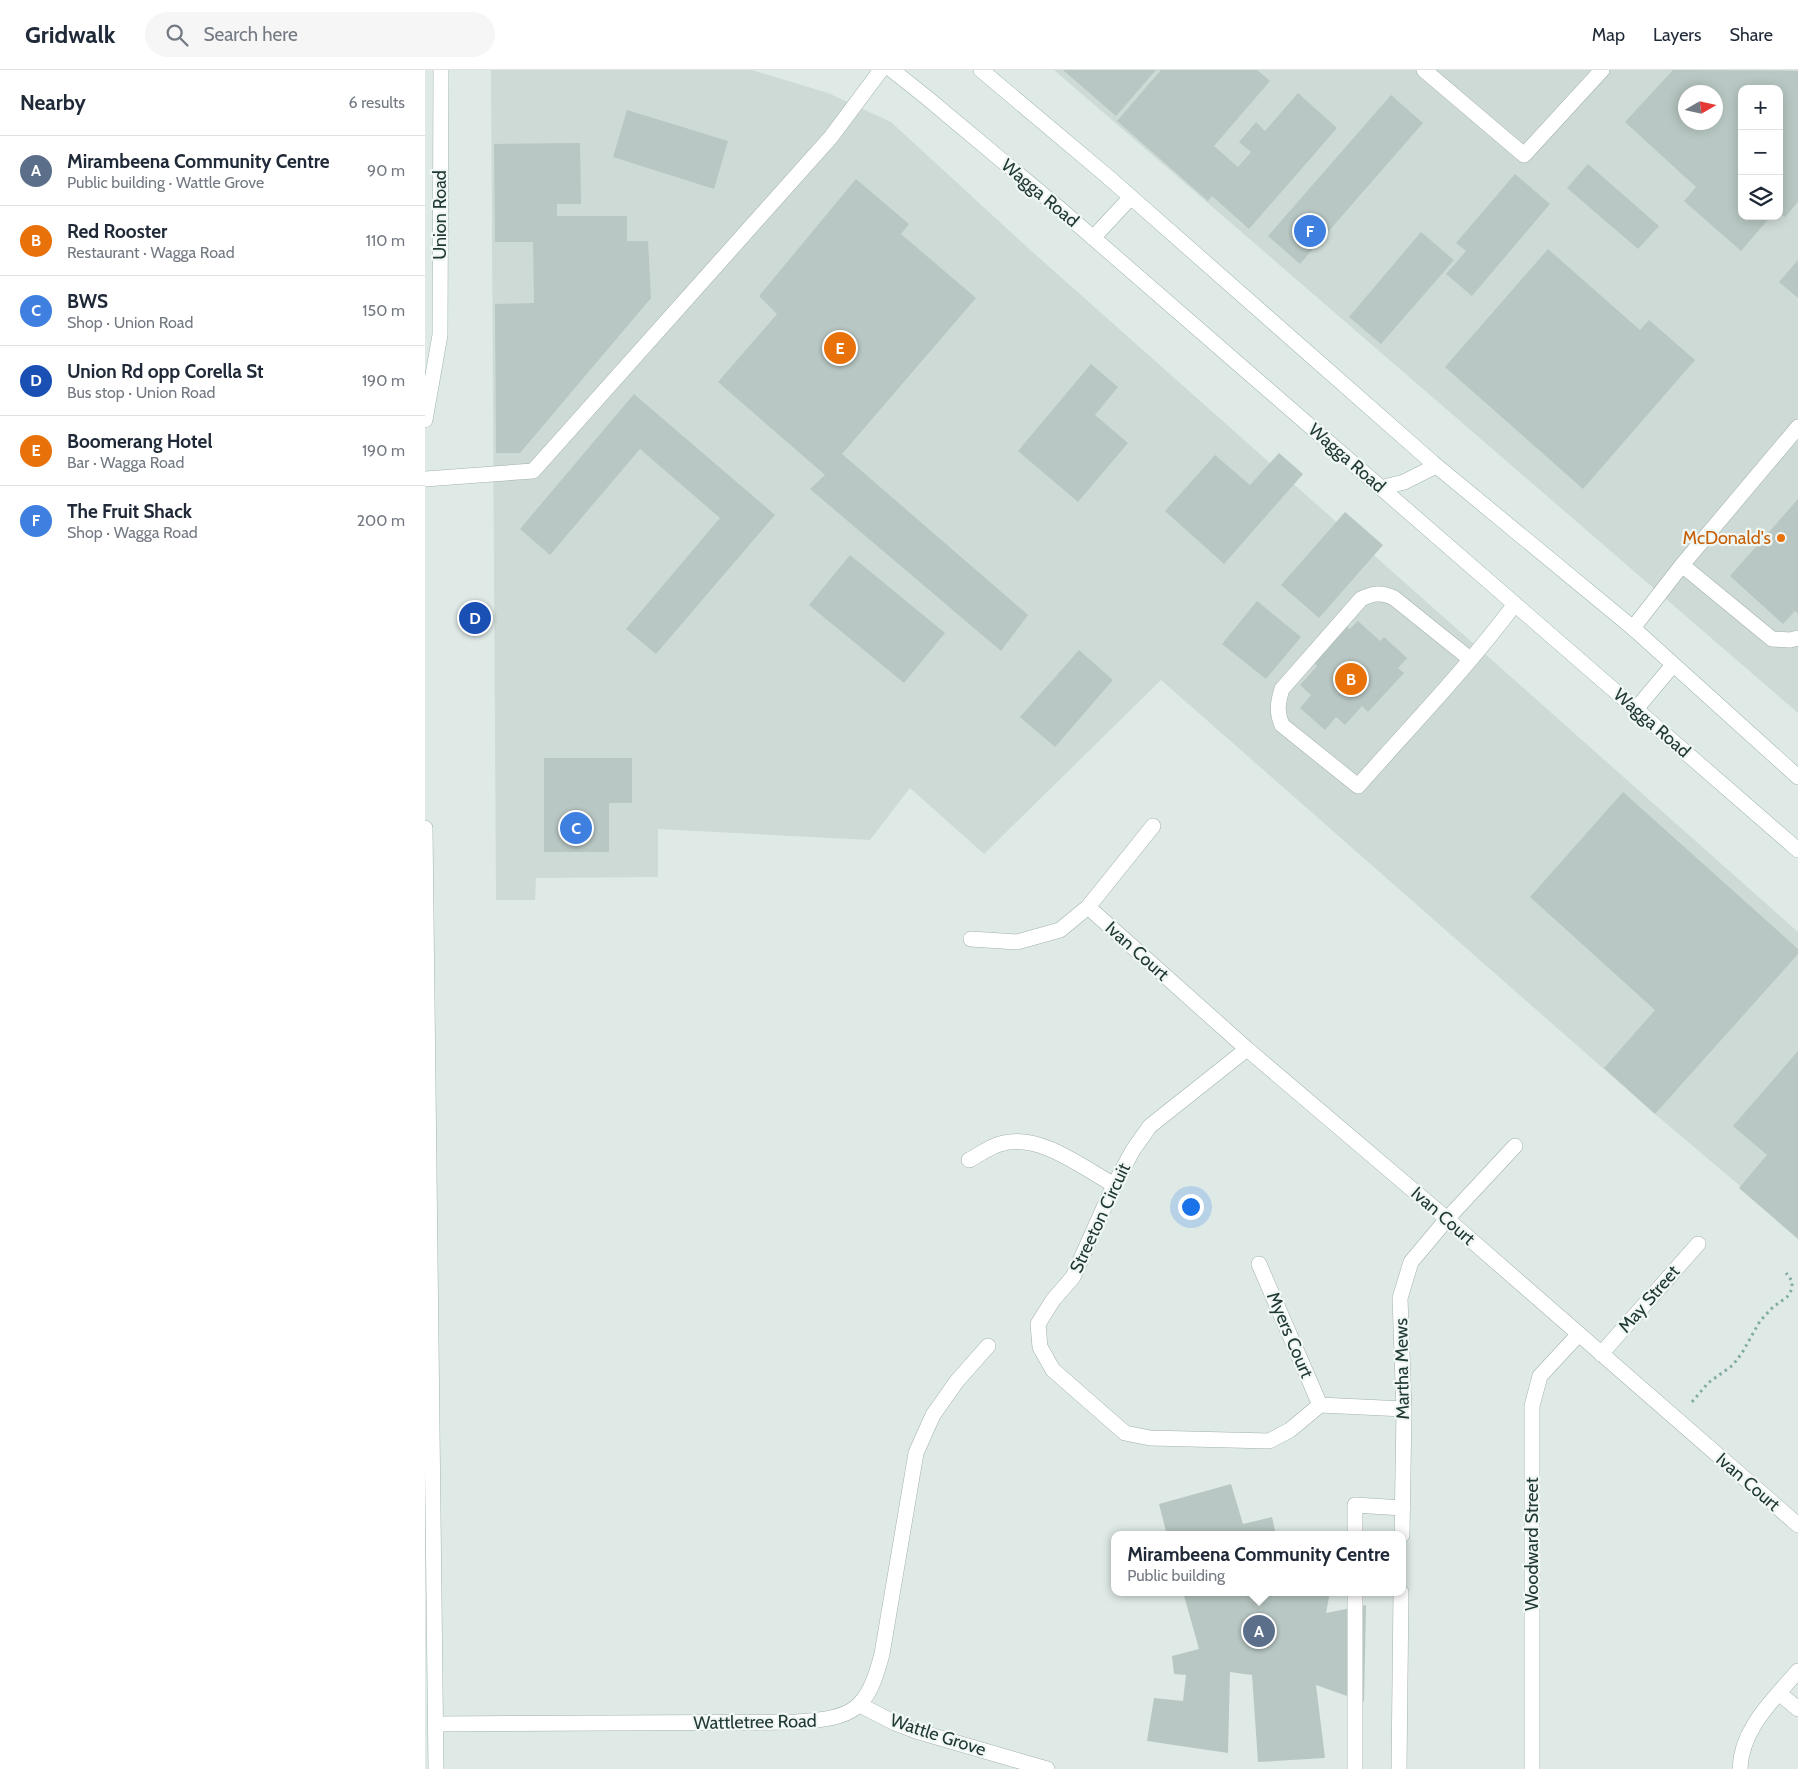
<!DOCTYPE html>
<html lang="en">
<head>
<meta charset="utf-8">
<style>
  body { margin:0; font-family:Cabin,sans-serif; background:#f6f6f7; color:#1f2937 }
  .controls { position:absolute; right:15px; top:15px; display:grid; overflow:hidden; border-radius:10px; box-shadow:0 2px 12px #0003 }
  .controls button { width:45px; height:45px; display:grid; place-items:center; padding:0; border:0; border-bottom:1px solid #e0e1e3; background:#fff; color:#1f2937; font:25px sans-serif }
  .compass { position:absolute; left:1253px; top:15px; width:45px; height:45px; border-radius:50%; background:#fff; box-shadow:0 2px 12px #0003; rotate:81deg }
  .you { position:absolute; left:765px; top:1136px; width:18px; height:18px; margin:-12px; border:4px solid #fff; border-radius:50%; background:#1a73e8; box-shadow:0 0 0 8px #1a73e833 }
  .badge { display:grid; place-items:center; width:32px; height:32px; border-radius:50%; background:#2563eb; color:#fff; font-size:16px; font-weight:700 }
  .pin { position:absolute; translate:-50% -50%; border:2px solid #fff; box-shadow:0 1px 5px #0006 }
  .popup { position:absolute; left:686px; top:1461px; width:295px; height:65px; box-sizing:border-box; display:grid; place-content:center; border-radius:10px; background:#fff; filter:drop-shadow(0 1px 4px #0005); font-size:16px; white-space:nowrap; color:#747a83 }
  .popup b { font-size:19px; color:#1f2937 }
  .popup::after { content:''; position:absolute; left:50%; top:100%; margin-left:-10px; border:10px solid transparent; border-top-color:#fff }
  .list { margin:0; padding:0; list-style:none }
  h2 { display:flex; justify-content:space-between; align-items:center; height:65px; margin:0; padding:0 20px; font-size:21px }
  h2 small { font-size:16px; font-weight:400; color:#747a83 }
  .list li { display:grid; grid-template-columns:32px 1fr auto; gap:15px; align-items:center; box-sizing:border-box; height:70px; padding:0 20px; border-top:1px solid #e0e1e3 }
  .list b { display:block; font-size:19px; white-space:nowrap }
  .list p { margin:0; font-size:16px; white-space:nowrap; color:#747a83 }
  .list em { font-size:16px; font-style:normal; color:#747a83 }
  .icon { flex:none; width:28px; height:28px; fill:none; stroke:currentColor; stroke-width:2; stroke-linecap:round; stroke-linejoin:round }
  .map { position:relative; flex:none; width:1373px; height:1699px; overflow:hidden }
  header { display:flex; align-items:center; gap:30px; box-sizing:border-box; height:70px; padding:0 25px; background:#fff; border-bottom:1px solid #e0e1e3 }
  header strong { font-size:24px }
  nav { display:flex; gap:28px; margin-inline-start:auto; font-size:18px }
  .search { width:350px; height:45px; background:#f6f6f7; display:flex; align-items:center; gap:12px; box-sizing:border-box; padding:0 18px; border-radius:28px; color:#747a83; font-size:19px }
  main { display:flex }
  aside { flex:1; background:#fff }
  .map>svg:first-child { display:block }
</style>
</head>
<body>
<header>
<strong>Gridwalk</strong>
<div class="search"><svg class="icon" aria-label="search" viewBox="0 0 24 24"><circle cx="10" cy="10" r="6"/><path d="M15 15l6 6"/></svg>Search here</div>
<nav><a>Map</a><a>Layers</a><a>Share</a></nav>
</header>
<main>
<aside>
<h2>Nearby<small>6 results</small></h2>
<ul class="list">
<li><span class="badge" style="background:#5c6f8a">A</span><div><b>Mirambeena Community Centre</b><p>Public building · Wattle Grove</p></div><em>90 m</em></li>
<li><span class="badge" style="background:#e8710a">B</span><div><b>Red Rooster</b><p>Restaurant · Wagga Road</p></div><em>110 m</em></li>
<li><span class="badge" style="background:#3f7fe0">C</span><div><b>BWS</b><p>Shop · Union Road</p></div><em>150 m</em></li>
<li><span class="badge" style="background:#1a4fb4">D</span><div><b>Union Rd opp Corella St</b><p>Bus stop · Union Road</p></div><em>190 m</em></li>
<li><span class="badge" style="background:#e8710a">E</span><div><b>Boomerang Hotel</b><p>Bar · Wagga Road</p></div><em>190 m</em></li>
<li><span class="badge" style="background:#3f7fe0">F</span><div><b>The Fruit Shack</b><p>Shop · Wagga Road</p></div><em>200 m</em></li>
</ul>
</aside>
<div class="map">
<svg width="1373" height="1699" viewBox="0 0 1373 1699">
  <rect width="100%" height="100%" fill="#dfeae6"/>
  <path fill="#cedad5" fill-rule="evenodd" d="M66 0H327L403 23 466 52 602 177 1373 862V1165L1230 1044 736 610 559 784 485 718 445 770 233 759V807L111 808 110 830H71Z
    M629 0H1373V643ZM1317 19H1354V146H1317ZM1260 22H1290V52H1260Z"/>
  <path fill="#b8c7c3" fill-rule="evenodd" d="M638 0H731L691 46Z
    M736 0H832L845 11 789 76 813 97 826 82 814 72 831 52 840 61 873 23 912 58 824 159 787 126 783 131 692 51Z
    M1248 0 1373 1V132L1360 147 1354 143V19H1317V146H1346L1316 181 1259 131 1271 117 1200 52ZM1260 22H1290V52H1260Z
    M966 25 998 53 875 194 843 166Z
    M202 40 303 71 289 119 188 87Z
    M155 73 156 134H132V146H202V171H223L226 228 95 383H71L70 234 109 233 108 172H70L69 74Z
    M1163 94 1234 156 1213 179 1142 118Z
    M1090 104 1125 134 1047 226 1021 204 1041 181 1031 173Z
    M431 109 484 154 476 164 551 228 417 384 603 545 576 581 385 419 400 405 293 312 352 244 334 226Z
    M996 162 1029 190 956 274 924 247Z
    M1123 179 1215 260 1224 250 1270 290 1158 419 1020 297Z
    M1373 190V228L1354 212Z
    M666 294 693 317 670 345 703 373 653 432 593 381Z
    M209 324 350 445 231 584 201 559 295 448 215 379 125 485 95 459Z
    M854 383 878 404 799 494 740 441 790 385 825 415Z
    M1373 429V544L1370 541 1358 554 1305 506Z
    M920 442 958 475 894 548 856 515Z
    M425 485 520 563 479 613 384 535Z
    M832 531 876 567 841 609 797 574Z
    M910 547 925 559 933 551 955 571 959 567 982 588 973 598 979 603 943 642 937 636 920 655 911 647 900 660 875 638 886 625 875 615 892 596 878 583Z
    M654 580 688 610 630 677 595 647Z
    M119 688H207V733H184V782H119Z
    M1198 722 1373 879V884L1230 1044 1179 998 1230 940 1105 827Z
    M1373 981V1169L1314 1118 1342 1085 1308 1056Z
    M806 1414 818 1454 847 1447 851 1465H742L734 1434Z
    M758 1522H905L901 1543 941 1535 939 1632 891 1615 900 1688 833 1692 827 1605 805 1602 803 1683 722 1671 729 1628 758 1631 761 1605 749 1604 747 1586 774 1579Z"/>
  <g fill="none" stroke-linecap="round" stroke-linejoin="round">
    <defs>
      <path id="service" d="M999 0 1099 85 1177 0
        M0 409 108 401 406 67 456 0
        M1257 495 1347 569 1365 570 1373 568
        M1208 558 1257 495 1373 357
        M1045 589 969 528C957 522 948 523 936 529L857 619C853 632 851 642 857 655L933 716C986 656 1042 598 1090 534
        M663 837 822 979 1022 1149 1373 1455
        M546 869 592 872 635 860 663 837 728 756
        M822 979 725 1056 708 1080 689 1115 648 1207 628 1230 613 1254 615 1277 628 1300 700 1363 725 1368 844 1371 865 1360 895 1335 979 1339
        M544 1090C554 1085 564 1077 575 1074 613 1062 657 1097 689 1115
        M834 1194 895 1335
        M1176 1284 1273 1174
        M930 1465V1435L978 1438
        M977 1465 979 1339 975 1228 986 1192 1022 1149 1090 1076
        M1354 1623 1373 1639
        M930 1699V1522
        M974 1699 976 1522
        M1107 1699V1336L1115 1306 1153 1265
        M1315 1699C1316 1659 1348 1630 1373 1601"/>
      <path id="minor" d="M435 1635 470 1653 491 1661 622 1699
        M11 1654 371 1652C429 1648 442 1641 457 1584L491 1383 508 1345 532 1311 563 1276"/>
      <path id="secondary" d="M467 0 501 27 635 139 1373 780
        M556 0 682 106 1008 393 1208 558 1373 707
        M668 168 706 127
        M0 350 15 265 16 0
        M956 418 979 412 1011 396
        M1211 639 1248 595
        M0 758 11 1699"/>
    </defs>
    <use href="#service" stroke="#a2b1ad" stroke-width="16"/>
    <use href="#minor" stroke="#a2b1ad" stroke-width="16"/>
    <use href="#secondary" stroke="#9fb5af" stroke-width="16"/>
    <path stroke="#81aca3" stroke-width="3" stroke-dasharray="2.5 4" stroke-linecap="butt" d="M1267 1332 1283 1313 1308 1295 1317 1283 1335 1251 1348 1237 1362 1227 1367 1219V1211L1361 1203"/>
    <use href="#service" stroke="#fff" stroke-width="15"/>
    <use href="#minor" stroke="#fff" stroke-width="15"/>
    <use href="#secondary" stroke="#fff" stroke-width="15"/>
  </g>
  <circle fill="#e8710a" stroke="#f0f7f4" stroke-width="2" cx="1356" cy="468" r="5"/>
  <g text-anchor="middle" stroke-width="4.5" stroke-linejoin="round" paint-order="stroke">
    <g font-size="18" fill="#213935" stroke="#f0f7f4">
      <text transform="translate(615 123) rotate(40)" y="6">Wagga Road</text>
      <text transform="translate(15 145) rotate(-90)" y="6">Union Road</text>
      <text transform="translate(922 388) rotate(41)" y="6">Wagga Road</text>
      <text transform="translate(1227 653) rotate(41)" y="6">Wagga Road</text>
      <text transform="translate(712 881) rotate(42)" y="6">Ivan Court</text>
      <text transform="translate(1018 1146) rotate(41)" y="6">Ivan Court</text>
      <text transform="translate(675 1148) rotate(-65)" y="6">Streeton Circuit</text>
      <text transform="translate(1224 1229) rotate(-49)" y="6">May Street</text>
      <text transform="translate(865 1265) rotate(67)" y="6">Myers Court</text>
      <text transform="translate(977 1299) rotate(-91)" y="6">Martha Mews</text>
      <text transform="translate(1323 1412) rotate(41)" y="6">Ivan Court</text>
      <text transform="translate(1107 1474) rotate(-90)" y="6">Woodward Street</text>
      <text transform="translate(330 1652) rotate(-1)" y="6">Wattletree Road</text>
      <text transform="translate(513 1665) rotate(18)" y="6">Wattle Grove</text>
    </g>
    <g font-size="18" fill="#c56008" stroke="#f0f7f4" text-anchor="end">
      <text x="1346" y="474">McDonald's</text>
    </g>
  </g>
</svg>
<div class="controls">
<button>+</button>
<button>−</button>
<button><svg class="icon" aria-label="layers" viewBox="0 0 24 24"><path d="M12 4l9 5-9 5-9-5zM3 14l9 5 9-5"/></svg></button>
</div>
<svg class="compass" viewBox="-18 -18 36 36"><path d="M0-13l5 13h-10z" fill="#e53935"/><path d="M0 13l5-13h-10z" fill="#747a83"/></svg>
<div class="you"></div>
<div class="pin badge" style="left:834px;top:1561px;background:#5c6f8a">A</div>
<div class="popup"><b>Mirambeena Community Centre</b>Public building</div>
<div class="pin badge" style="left:926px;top:609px;background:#e8710a">B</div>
<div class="pin badge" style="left:151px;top:758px;background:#3f7fe0">C</div>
<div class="pin badge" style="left:50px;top:548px;background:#1a4fb4">D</div>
<div class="pin badge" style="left:415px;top:278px;background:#e8710a">E</div>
<div class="pin badge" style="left:885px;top:161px;background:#3f7fe0">F</div>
</div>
</main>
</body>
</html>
